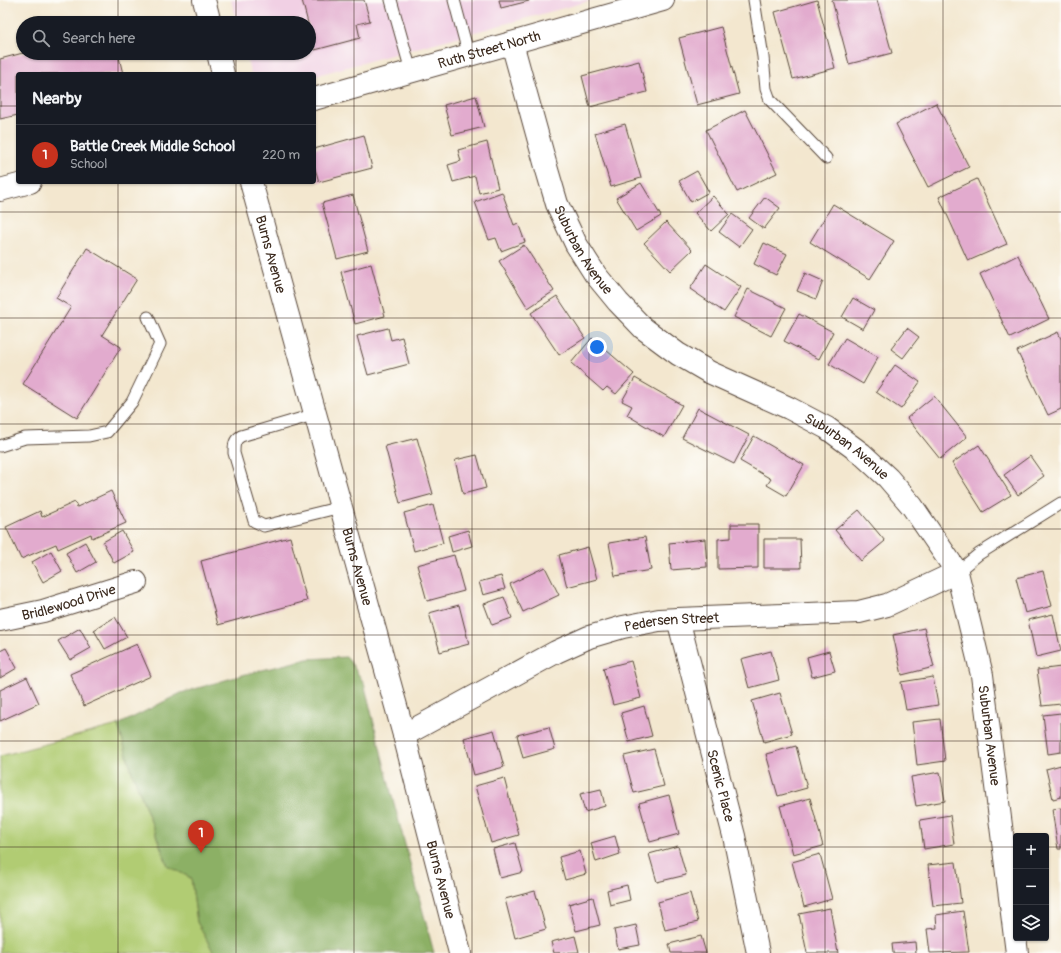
<!DOCTYPE html>
<html lang="en">
<head>
<meta charset="utf-8">
<style>
  body { margin:0; font-family:Pangolin,sans-serif; background:#242831; color:#f1f3f6 }
  .controls { position:absolute; right:12px; bottom:12px; display:grid; overflow:hidden; border-radius:4px; box-shadow:0 1px 3px #0004 }
  .controls button { width:36px; height:36px; display:grid; place-items:center; padding:0; border:0; border-bottom:1px solid #363941; background:#171b24; color:#f1f3f6; font:20px sans-serif }
  .you { position:absolute; left:597px; top:347px; width:14px; height:14px; margin:-10px; border:3px solid #fff; border-radius:50%; background:#1a73e8; box-shadow:0 0 0 6px #1a73e833 }
  .badge { display:grid; place-items:center; width:26px; height:26px; border-radius:50%; background:#c8321e; color:#fff; font-size:13px; font-weight:700 }
  .pin { position:absolute; translate:-50% -33px; filter:drop-shadow(0 1px 2px #0008) }
  .pin::after { content:''; position:absolute; top:21px; width:14px; height:12px; background:inherit; clip-path:polygon(0 0,100% 0,50% 100%) }
  .list { margin:0; padding:0; list-style:none }
  h2 { display:flex; justify-content:space-between; align-items:center; height:52px; margin:0; padding:0 16px; font-size:17px }
  h2 small { font-size:13px; font-weight:400; color:#9ea1a6 }
  .list li { display:grid; grid-template-columns:26px 1fr auto; gap:12px; align-items:center; box-sizing:border-box; height:60px; padding:0 16px; border-top:1px solid #363941 }
  .list b { display:block; font-size:15px; white-space:nowrap }
  .list p { margin:0; font-size:13px; white-space:nowrap; color:#9ea1a6 }
  .list em { font-size:13px; font-style:normal; color:#9ea1a6 }
  .icon { flex:none; width:22px; height:22px; fill:none; stroke:currentColor; stroke-width:2; stroke-linecap:round; stroke-linejoin:round }
  .map { position:relative; flex:none; width:1061px; height:953px; overflow:hidden }
  .search { position:absolute; background:#171b24; box-shadow:0 1px 3px #0004; left:16px; top:16px; width:300px; height:44px; display:flex; align-items:center; gap:10px; box-sizing:border-box; padding:0 14px; border-radius:22px; color:#9ea1a6; font-size:15px }
  .panel { position:absolute; background:#171b24; box-shadow:0 1px 3px #0004; left:16px; top:72px; width:300px; height:112px; border-radius:4px }
  .map>svg:first-child { display:block }
</style>
</head>
<body>
<div class="map">
<svg width="1061" height="953" viewBox="0 0 1061 953">
  <rect width="100%" height="100%" fill="#fdfcf7"/>
  <filter id="ink" filterUnits="userSpaceOnUse"><feTurbulence type="fractalNoise" baseFrequency=".025" numOctaves="2"/><feDisplacementMap in="SourceGraphic" scale="8" xChannelSelector="R" yChannelSelector="G"/><feConvolveMatrix kernelMatrix="1 2 1 2 8 2 1 2 1" color-interpolation-filters="sRGB"/></filter>
  <filter id="wash" filterUnits="userSpaceOnUse"><feTurbulence type="fractalNoise" baseFrequency=".012" numOctaves="4" result="noise"/><feDisplacementMap in="SourceGraphic" scale="16" xChannelSelector="R" yChannelSelector="G"/><feGaussianBlur stdDeviation="0.9" result="paint"/><feColorMatrix in="noise" values="0 0 0 0 0 0 0 0 0 0 0 0 0 0 0 0 0 1.4 0 .05"/><feComposite in="paint" operator="in"/></filter>
  <g filter="url(#wash)">
    <rect width="100%" height="100%" fill="#f3e7cf"/>
    <path fill="#f1d0e4" d="M231 0H593L314 76V74H251L245 53H309V23H237Z"/>
    <path fill="#b1cc73" stroke="#767b48" d="M118 725 132 772 168 866 191 878 197 922 214 953H0V756Z"/>
    <path fill="#8cb065" stroke="#646d42" d="M347 657 364 683 391 792 434 953H214L197 922 191 878 168 866 132 772 118 725 181 693 246 674 307 659Z"/>
    <g id="blocks">
      <path fill="#e2abce" d="M302 0H364L370 21 357 24 360 38 315 50Z
        M499 0H529V1L501 8Z
        M817 0 835 68 793 79 775 12Z
        M832 0H877L892 53 849 64Z
        M721 27 739 94 697 105 679 38Z
        M23 53H118L123 74H18V115L0 119V59Z
        M639 61 647 92 590 107 582 76Z
        M476 96 484 127 452 135 444 105Z
        M936 103 969 167 928 187 896 124Z
        M745 110 777 173 737 192 706 130Z
        M625 124 641 178 611 187 595 133Z
        M364 135 372 168 319 182 314 165V149Z
        M487 142 498 188 479 193 475 176 453 182 448 165 461 161 458 150Z
        M697 171 709 192 691 202 679 181Z
        M977 179 1007 244 968 261 939 197Z
        M641 183 661 216 636 231 616 198Z
        M502 192 514 225 518 223 525 242 501 251 496 238 489 240 475 202Z
        M353 195 368 251 337 259 322 203Z
        M713 196 729 214 711 231 695 213Z
        M765 197 780 208 764 229 749 218Z
        M833 204 894 241 870 279 810 242Z
        M732 214 752 229 739 247 719 232Z
        M666 222 692 250 670 271 644 243Z
        M764 243 787 254 776 275 754 264Z
        M524 245 554 291 528 308 499 261Z
        M87 248 137 279 102 335 121 347 77 418 23 384 71 307 56 298Z
        M1018 255 1049 319 1010 338 980 274Z
        M371 264 385 316 355 324 341 272Z
        M706 264 741 287 724 312 690 289Z
        M805 273 823 281 816 299 797 291Z
        M748 289 786 308 771 336 734 317Z
        M557 296 585 338 559 355 531 313Z
        M853 298 874 310 863 329 842 317Z
        M799 314 833 332 819 359 784 341Z
        M388 328 391 340 402 337 409 364 368 375 357 336Z
        M907 328 919 337 903 358 891 349Z
        M1058 332 1061 339V409L1048 415 1017 351Z
        M592 338 634 374 616 394 607 387 603 391 571 363Z
        M845 338 878 357 863 384 829 364Z
        M895 365 920 382 901 409 876 392Z
        M635 378 682 405 664 437 627 415 632 406 622 401Z
        M934 396 967 437 940 459 907 418Z
        M698 408 749 435 734 464 682 438Z
        M754 436 804 465 786 496 767 485 771 479 740 461Z
        M417 438 433 494 400 503 385 446Z
        M979 445 1011 495 983 512 952 463Z
        M477 455 486 488 463 494 455 460Z
        M1030 456 1044 476 1018 495 1004 475Z
        M111 491 126 523 92 538 91 534 58 549 56 544 21 559 6 527 40 511 42 517 75 502 77 507Z
        M433 505 443 543 414 551 404 513Z
        M859 510 885 541 861 561 835 530Z
        M731 524H758V568L718 569V539L731 538Z
        M468 530 472 546 452 552 448 536Z
        M122 531 134 552 114 563 103 542Z
        M290 537 307 601 218 625 201 561Z
        M645 537 651 570 615 576 609 543Z
        M705 539 707 567 671 570 669 543Z
        M764 539H800L801 568H764Z
        M85 542 96 562 77 573 66 553Z
        M588 547 597 579 567 587 559 555Z
        M51 551 62 571 43 582 32 562Z
        M454 555 464 591 427 601 417 565Z
        M545 567 559 595 523 612 510 584Z
        M1043 571 1052 606 1025 613 1016 578Z
        M501 576 505 589 483 595 479 582Z
        M504 597 512 618 492 625 484 604Z
        M459 605 469 644 440 652 429 613Z
        M1053 614 1061 651 1036 657 1028 620Z
        M115 617 127 637 105 649 94 630Z
        M80 628 91 648 70 660 58 641Z
        M924 628 934 667 902 675 893 635Z
        M137 644 151 676 84 706 70 674Z
        M6 648 17 668 0 678V651Z
        M771 651 779 680 749 688 741 659Z
        M829 651 835 671 812 677 807 657Z
        M631 661 641 698 613 705 603 668Z
        M1061 667V704L1042 706 1037 670Z
        M27 677 39 703 0 721V690Z
        M933 677 938 705 906 710 901 682Z
        M780 693 792 734 764 742 752 701Z
        M644 706 652 736 629 742 621 713Z
        M1061 713V752L1048 754 1043 715Z
        M940 719 945 761 917 765 912 722Z
        M549 727 555 749 523 758 517 735Z
        M494 730 504 767 474 775 464 738Z
        M796 746 807 788 778 796 766 754Z
        M654 749 664 786 634 793 624 756Z
        M1061 765V797L1053 799 1046 769Z
        M940 772 945 801 916 806 911 777Z
        M504 778 519 835 491 843 475 786Z
        M601 789 605 806 585 812 580 794Z
        M669 795 679 834 650 842 639 803Z
        M810 798 823 846 793 854 780 806Z
        M1061 808V849H1058L1052 809Z
        M950 815 954 844 924 849 920 820Z
        M615 836 620 854 596 862 591 843Z
        M515 843 523 872 500 878 493 849Z
        M678 846 686 875 657 882 649 854Z
        M580 851 586 874 565 880 559 857Z
        M820 854 832 899 804 907 792 862Z
        M956 862 961 903 933 906 928 865Z
        M627 885 630 900 610 905 607 890Z
        M535 891 546 929 515 938 505 899Z
        M690 893 698 922 665 930 658 902Z
        M593 897 600 925 576 931 569 904Z
        M830 908 838 953H807L799 914Z
        M963 911 969 952 930 953 927 929 937 928 936 915Z
        M636 925 640 945 618 949 614 930Z
        M575 936 579 952 554 953 551 942Z
        M701 936 706 953H671L669 944Z
        M915 942 916 953H893L892 944Z"/>
    </g>
  </g>
  <g filter="url(#ink)">
    <use href="#blocks" fill-opacity="0" stroke="#574639" stroke-width="1"/>
    <g fill="none" stroke-linecap="round" stroke-linejoin="round">
      <defs>
        <path id="service" d="M391 0 411 71
          M454 0 469 56
          M754 0 763 57 766 89 770 100 826 158
          M316 414 241 436C234 440 234 445 234 453L254 521 264 526 341 507
          M0 446 25 438 89 436 107 432 132 402 160 344 148 317
          M957 572 979 554 1061 503"/>
        <g id="minor">
          <path id="s1" d="M512 43 547 170 557 204 576 244 595 274 618 302 643 328 678 354 709 372 789 408 827 428 862 454 888 478 912 506 957 572 982 675 1017 953"/>
          <path id="s2" d="M678 619 734 836 758 953"/>
          <path id="s3" d="M0 620 43 611 136 582"/>
          <path id="s4" d="M404 735 556 652 589 637 623 627 659 620 678 619 859 612 887 605 957 572"/>
        </g>
        <g id="tertiary">
          <path d="M204 0 210 23"/>
          <path d="M218 53 223 74"/>
          <path id="s5" d="M314 99 663 0"/>
          <path id="s6" d="M251 182 404 735 460 953"/>
          <path d="M0 190 30 182"/>
        </g>
      </defs>
      <use href="#service" stroke="#574639" stroke-width="13"/>
      <use href="#minor" stroke="#574639" stroke-width="24"/>
      <use href="#tertiary" stroke="#574639" stroke-width="24"/>
      <use href="#service" stroke="#fff" stroke-width="11"/>
      <use href="#minor" stroke="#fff" stroke-width="22"/>
      <use href="#tertiary" stroke="#fff" stroke-width="22"/>
    </g>
  </g>
  <path fill="none" stroke="#3b2a1e" stroke-width="1" stroke-opacity="0.55" d="M118 0V23M236 0V23M354 0V953M472 0V953M589 0V953M707 0V953M825 0V953M943 0V953M118 53V74M236 53V74M0 106H18M314 106H1061M118 182V953M236 182V953M0 212H1061M0 318H1061M0 424H1061M0 529H1061M0 635H1061M0 741H1061M0 847H1016M1046 847H1061"/>
  <g text-anchor="middle" stroke-width="4" stroke-linejoin="round" paint-order="stroke">
    <g font-size="14" fill="#3b2a1e" stroke="#fdfcf7">
      <text dy="5" stroke="none"><textPath href="#s5" startOffset="182">Ruth Street North</textPath></text>
      <text dy="5" stroke="none"><textPath href="#s1" startOffset="220">Suburban Avenue</textPath></text>
      <text dy="5" stroke="none"><textPath href="#s6" startOffset="75">Burns Avenue</textPath></text>
      <text dy="5" stroke="none"><textPath href="#s1" startOffset="556">Suburban Avenue</textPath></text>
      <text dy="5" stroke="none"><textPath href="#s6" startOffset="399">Burns Avenue</textPath></text>
      <text dy="5" stroke="none"><textPath href="#s3" startOffset="71">Bridlewood Drive</textPath></text>
      <text dy="5" stroke="none"><textPath href="#s4" startOffset="294">Pedersen Street</textPath></text>
      <text dy="5" stroke="none"><textPath href="#s1" startOffset="892">Suburban Avenue</textPath></text>
      <text dy="5" stroke="none"><textPath href="#s2" startOffset="172">Scenic Place</textPath></text>
      <text dy="5" stroke="none"><textPath href="#s6" startOffset="723">Burns Avenue</textPath></text>
    </g>
  </g>
</svg>
<div class="controls">
<button>+</button>
<button>−</button>
<button><svg class="icon" aria-label="layers" viewBox="0 0 24 24"><path d="M12 4l9 5-9 5-9-5zM3 14l9 5 9-5"/></svg></button>
</div>
<div class="you"></div>
<div class="pin badge" style="left:201px;top:853px">1</div>
<div class="search"><svg class="icon" aria-label="search" viewBox="0 0 24 24"><circle cx="10" cy="10" r="6"/><path d="M15 15l6 6"/></svg>Search here</div>
<section class="panel">
<h2>Nearby<small></small></h2>
<ul class="list">
<li><span class="badge">1</span><div><b>Battle Creek Middle School</b><p>School</p></div><em>220 m</em></li>
</ul>
</section>
</div>
</body>
</html>
